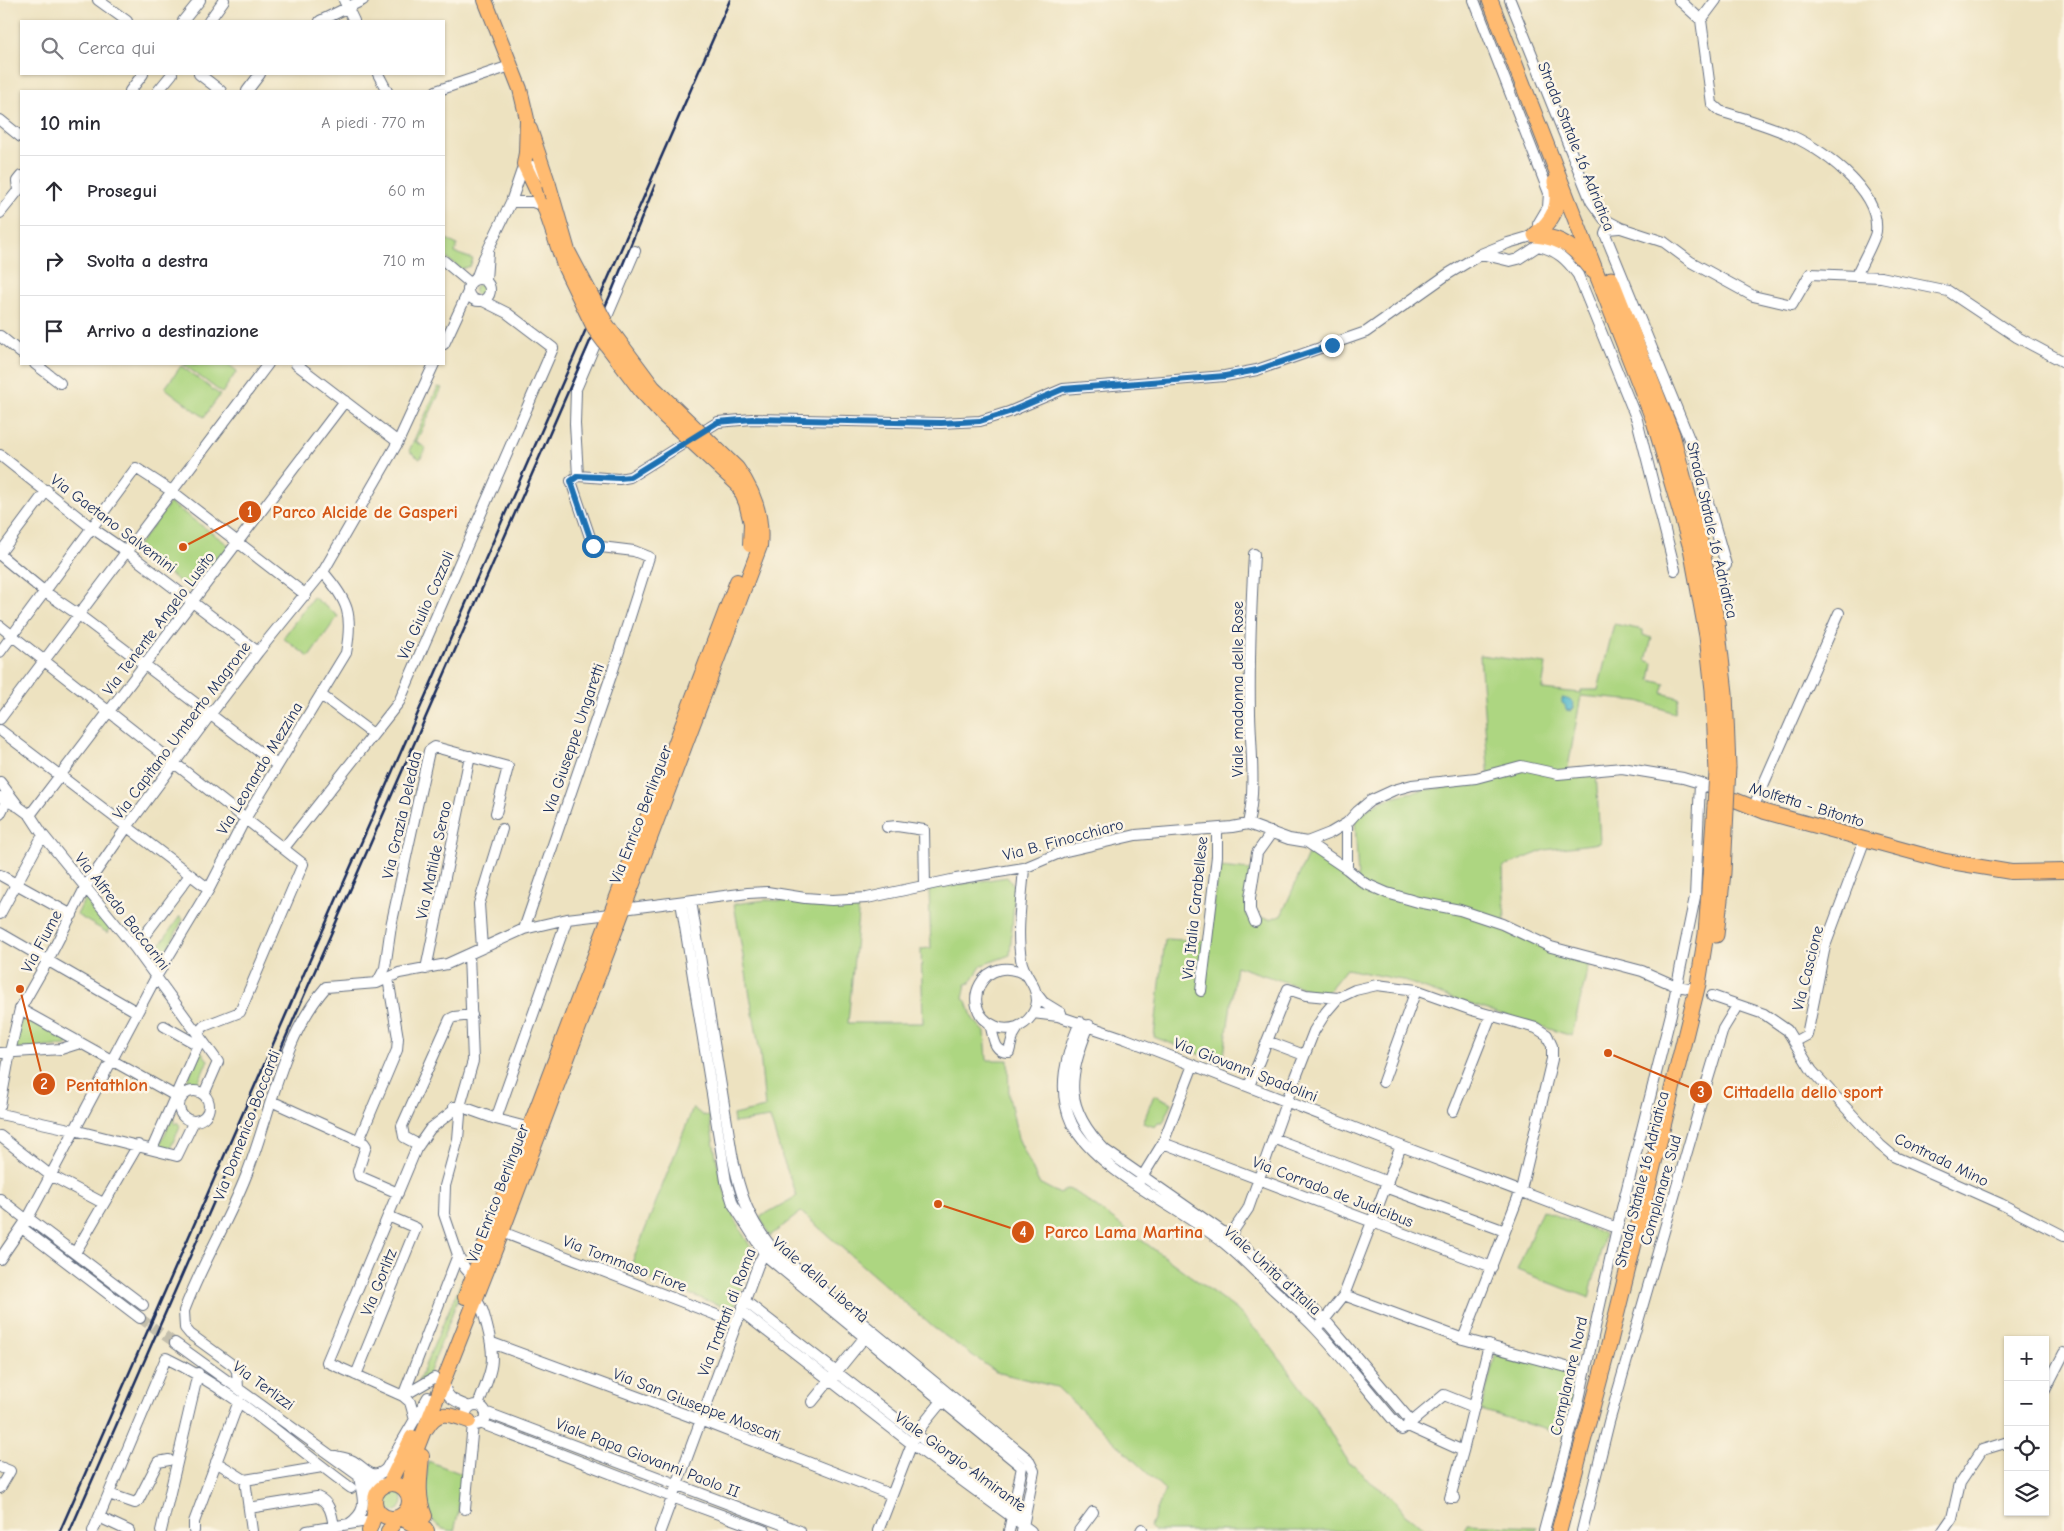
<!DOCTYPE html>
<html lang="it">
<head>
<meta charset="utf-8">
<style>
  body { margin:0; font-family:"Comic Neue",sans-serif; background:#f2f2f3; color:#2b2b33 }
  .controls { position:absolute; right:15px; bottom:15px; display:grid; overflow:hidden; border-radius:0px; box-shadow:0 1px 4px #0004 }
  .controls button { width:45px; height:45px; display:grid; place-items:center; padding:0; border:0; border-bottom:1px solid #e1e1e2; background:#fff; color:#2b2b33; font:25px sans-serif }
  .stop { position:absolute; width:15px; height:15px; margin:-11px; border:4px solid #1f6fb2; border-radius:50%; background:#fff }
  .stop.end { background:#1f6fb2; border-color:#fff; box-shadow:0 1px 5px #0008 }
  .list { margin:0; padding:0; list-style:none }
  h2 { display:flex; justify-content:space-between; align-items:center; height:65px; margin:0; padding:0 20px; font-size:21px }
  h2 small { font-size:16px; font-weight:400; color:#7c7c81 }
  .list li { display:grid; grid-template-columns:32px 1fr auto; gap:15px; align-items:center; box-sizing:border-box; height:70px; padding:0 20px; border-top:1px solid #e1e1e2 }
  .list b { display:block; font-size:19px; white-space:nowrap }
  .list em { font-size:16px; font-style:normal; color:#7c7c81 }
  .icon { flex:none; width:28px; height:28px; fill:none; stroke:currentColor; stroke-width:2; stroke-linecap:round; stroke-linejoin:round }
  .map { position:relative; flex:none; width:2064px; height:1531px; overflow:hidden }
  .search { position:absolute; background:#fff; box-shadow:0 1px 4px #0004; left:20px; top:20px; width:425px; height:55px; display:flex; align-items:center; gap:12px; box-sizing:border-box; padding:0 18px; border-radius:0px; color:#7c7c81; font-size:19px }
  .panel { position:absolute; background:#fff; box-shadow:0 1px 4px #0004; left:20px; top:90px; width:425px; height:275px; border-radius:0px }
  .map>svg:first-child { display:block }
</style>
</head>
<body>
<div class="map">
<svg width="2064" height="1531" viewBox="0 0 2064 1531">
  <rect width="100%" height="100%" fill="#fcf5e5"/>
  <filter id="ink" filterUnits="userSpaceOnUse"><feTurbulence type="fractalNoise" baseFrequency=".02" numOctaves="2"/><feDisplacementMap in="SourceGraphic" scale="10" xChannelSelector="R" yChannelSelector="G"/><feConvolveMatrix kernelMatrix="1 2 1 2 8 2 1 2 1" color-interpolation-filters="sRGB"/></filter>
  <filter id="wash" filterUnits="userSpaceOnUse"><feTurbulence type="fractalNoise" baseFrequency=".0096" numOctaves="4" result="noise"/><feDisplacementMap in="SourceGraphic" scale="20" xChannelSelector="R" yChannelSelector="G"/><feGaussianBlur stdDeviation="1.12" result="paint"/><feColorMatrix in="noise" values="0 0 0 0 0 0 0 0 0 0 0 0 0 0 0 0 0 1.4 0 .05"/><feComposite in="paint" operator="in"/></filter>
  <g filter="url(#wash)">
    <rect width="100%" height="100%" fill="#ede2c0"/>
    <path fill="#add681" stroke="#648270" d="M445 238 457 245 455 253 473 259 470 266 461 269 444 256Z
      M474.5 290a5.5 5.5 0 1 1 11 0a5.5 5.5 0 1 1-11 0Z
      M183 364H228L237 371 222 393Z
      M181 366 220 395 204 417 165 388Z
      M438 387 442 388 416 442 426 448 420 459 409 451Z
      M170 503 230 546 194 593 136 548Z
      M313 597 338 616 309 657 283 638Z
      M1614 624 1643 630V635L1652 638 1646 660 1653 663 1650 680 1665 684 1662 693 1679 698 1675 713 1638 701 1581 696 1567 773 1596 770 1600 843 1545 850 1503 867 1505 926 1590 958 1572 1036 1453 999 1402 980 1346 969 1325 995 1236 966 1223 1063 1154 1037 1165 939 1209 941 1218 867 1251 870 1246 916 1271 919 1282 914 1310 850 1358 880 1355 820C1385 786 1447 790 1489 781L1480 655 1546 664 1542 689 1581 693V690H1598Z
      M1007 877 1015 887 1010 955 982 965 970 983 966 984 963 999 967 1002 973 1019 985 1032 987 1060H1008L1009 1096 1018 1138 1039 1183 1060 1194 1066 1189 1073 1190 1237 1310 1268 1343 1319 1412 1348 1463 1356 1466 1364 1477 1394 1499 1405 1514 1423 1527 1439 1531H1154L1150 1527 1165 1490 1057 1387 996 1372 934 1328 801 1212 770 1236 760 1217 797 1196 782 1157 770 1118 734 1123 733 1115 765 1108 760 1053 734 904 766 900 789 901 814 906 859 904 848 1023H923L921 949 931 948 929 889Z
      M85 898 110 928 108 933 77 915Z
      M180 916 183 919 159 965 152 956Z
      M21 1016 69 1041 67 1045 12 1050Z
      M200 1051 208 1060 198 1083H186Z
      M1154 1095 1172 1103 1163 1123H1158L1155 1127 1143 1123Z
      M693 1108 702 1115 709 1116C718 1169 723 1208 755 1253L733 1310 632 1273 633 1269 630 1268Z
      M173 1116 175 1120 173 1122 175 1124 177 1122 180 1126 170 1149 160 1145Z
      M1542 1210 1605 1234 1589 1298 1517 1270Z
      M461 1282 464 1283 429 1374 418 1382Z
      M1497 1348 1583 1370 1567 1436 1481 1410Z
      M428 1461 462 1474 458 1515 454 1531C420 1531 426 1484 428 1461Z
      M381 1501a11 11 0 1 1 22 0a11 11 0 1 1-22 0Z
      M1467 1524 1538 1527 1536 1531H1464Z"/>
    <path fill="#4db6ca" stroke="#347294" d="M1562 698C1569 699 1574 701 1574 708L1571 711 1566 710 1565 705 1562 703Z"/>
  </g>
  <g filter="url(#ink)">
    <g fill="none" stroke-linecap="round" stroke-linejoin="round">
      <path stroke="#c3beac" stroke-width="10" stroke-dasharray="10 5" stroke-linecap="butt" d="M140 1318 175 1343"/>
      <defs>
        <path id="minor" d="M98 0 127 21
          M344 0 354 21
          M1474 0 1549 193 1548 207 1538 224
          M1510 0 1591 201 1604 219 1621 228 1664 242 1691 262 1753 296 1792 305 1810 274 1881 277 1948 291 2017 337 2064 362
          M1679 0 1701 20 1712 104 1720 111C1742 118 1764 124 1785 133 1819 146 1880 190 1876 231 1876 238 1860 266 1856 276
          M1701 20 1716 0
          M183 21 200 0
          M209 21 224 0
          M320 21 363 0
          M199 74 221 91
          M378 74 387 91
          M130 91 143 74
          M158 91 172 74
          M247 91 260 74
          M436 91 510 66
          M0 120 21 137
          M18 191 17 181 21 176
          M511 202H533L544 206
          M0 213 21 187
          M1619 228 1607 229 1605 234 1692 446 1726 565
          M1481 254 1510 261 1518 259 1538 246C1557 250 1567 260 1578 275L1637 420 1675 570
          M444 261 470 283
          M476 279 483 260 511 202 524 164 537 167 543 176
          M468 290a11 11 0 1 1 22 0a11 11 0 1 1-22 0Z
          M486 280 488 252
          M0 336 21 353
          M444 344 468 292
          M35 364 60 383
          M296 364 398 442
          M0 455 92 528 127 552 258 652
          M578 476 575 424 576 389 635 251
          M0 553 47 490
          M0 555 45 592 79 615 277 765
          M0 626 303 864 240 1012 204 1026 198 1033
          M0 652 136 468 173 492 306 595
          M321 695 373 734
          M0 719 268 364
          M0 730 209 889
          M0 782 19 807 30 815 43 835 135 948 218 1062 204 1094
          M0 797 17 806
          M1753 808 1839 613
          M0 814 7 800
          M30 815 345 401
          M1347 823V869
          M1248 824C1256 788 1251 751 1250 714 1249 661 1251 608 1254 554
          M887 827 897 826 924 830 925 886
          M1307 842 1330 833 1347 823 1358 811 1370 801 1394 790 1412 785 1476 778 1521 766 1558 774 1622 768 1683 778 1700 783 1720 792
          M284 848 399 702 553 348 507 313 483 301
          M1024 868C1022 897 1016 930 1021 959 1023 975 1037 984 1037 1001 1036 1012 1028 1023 1017 1027 1010 1029 1002 1030 995 1026 955 1009 985 948 1027 976
          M0 875 72 915
          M691 901 732 1154C739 1192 749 1222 775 1251L1028 1459 1034 1471 1022 1531
          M681 902 726 1181 733 1204 766 1256 1022 1467
          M0 914 43 835
          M1255 922 1250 910V898L1257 853 1272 832
          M524 929 613 670 649 557 634 551 593 546 571 481 578 476 619 479 630 477 718 422 752 419 941 423 980 421 1009 412 1063 389 1225 376 1257 370 1366 332 1448 274 1481 254 1508 243 1535 235
          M0 933 137 1012
          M135 948 190 875
          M482 948 479 904 502 829
          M426 969 470 756
          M377 983 385 968 391 926 429 751 435 747 508 767 496 813
          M1201 991 1217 856V829
          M1036 993 1043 1002 1061 1013
          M1712 996 1764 1014 1787 1030 1812 1071 1880 1145 1893 1156 2001 1204 2064 1236
          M20 1009 181 1099
          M1033 1013 1058 1016 1126 1039 1401 1146 1617 1228
          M1080 1022C1066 1055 1056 1090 1072 1124 1096 1171 1184 1210 1225 1244 1242 1258 1257 1273 1272 1288 1287 1302 1303 1315 1316 1329 1346 1361 1373 1397 1402 1430L1444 1395 1474 1407
          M990 1024C994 1036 993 1053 1009 1052L1013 1036 1019 1026
          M1089 1025C1068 1078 1063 1107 1105 1150L1246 1248 1325 1320 1409 1419 1408 1426
          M164 1026 198 1045
          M1267 1041 1304 1055
          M1794 1042 1807 1035 1825 946 1865 839
          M0 1053 61 1049 80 1043
          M1383 1082 1416 990
          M1249 1086 1288 989 1306 995 1338 998
          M179 1106a15 15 0 1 1 30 0a15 15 0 1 1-30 0Z
          M271 1101 364 1143 366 1146 358 1171 359 1176 398 1193
          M0 1106 10 1052 20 1009 48 960 86 886 127 827 210 715 258 652 323 572 398 442 434 364
          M460 1106 473 1061 469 954
          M454 1107 460 1106 496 1119 530 1128
          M1453 1111 1491 1015
          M0 1114 74 1130 177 1156 194 1121
          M460 1115 458 1139 445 1186 444 1214 458 1255 465 1268 473 1277
          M496 1119 567 919
          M0 1136 50 1175 103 1203
          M1273 1138 1388 1182
          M359 1140 397 1050 398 1038 388 978
          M1163 1143 1492 1267
          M419 1145 404 1137 402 1126 450 1019 454 1017 472 1015
          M152 1149 198 1045V1033
          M1139 1182 1163 1143 1193 1065
          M1385 1187 1505 1231
          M0 1199 27 1220
          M28 1218 143 1305
          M22 1228 140 1318
          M502 1232 737 1323
          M1225 1243 1248 1209 1287 1100 1314 1031 1326 1012 1338 998 1355 990 1377 985 1416 990 1472 1010 1536 1028 1547 1035 1552 1046V1059L1521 1190 1463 1339
          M75 1253 138 1145
          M0 1259 28 1218 156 977 209 889 245 819 346 653C353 615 349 602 323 572
          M1344 1295 1463 1339 1585 1372
          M475 1299C483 1307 484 1315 487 1326 497 1363 491 1372 478 1405
          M745 1301 1014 1510 1021 1522
          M741 1311 912 1444 1031 1531
          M1321 1324 1344 1295 1401 1146
          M175 1343 359 1476 373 1483 389 1484
          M492 1343 700 1420 892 1495
          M356 1375 416 1228 388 1216
          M444 1381C445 1399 455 1401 470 1407
          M238 1388 237 1371 234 1366 190 1334 185 1328 184 1311C201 1265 228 1222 246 1176 271 1114 281 1039 326 987L377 983 399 973 447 964 524 929 567 919 610 914 623 909 748 893 767 892 805 898 832 900 867 898 956 879 1024 868 1062 852 1136 835 1232 827 1248 824 1289 839 1307 842 1347 869 1364 883 1387 893 1418 902 1460 910 1502 924 1551 947 1642 971 1676 986 1689 988
          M2045 1390 2064 1353
          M403 1396 458 1255
          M403 1396 434 1378
          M812 1402 869 1332
          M466 1415a10 10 0 1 1 20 0a10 10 0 1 1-20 0Z
          M485 1412 800 1531
          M415 1420 410 1402 403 1396 327 1362 416 1149 430 1129 453 1111
          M480 1423 672 1497 765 1531
          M1408 1426 1463 1451 1489 1345
          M335 1456C340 1457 347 1458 351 1460 365 1466 371 1483 386 1469L428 1397
          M216 1462 245 1480 322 1467
          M0 1467 10 1471 0 1488
          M361 1479 370 1491 375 1504
          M245 1480 252 1531
          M109 1494 135 1503 138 1501 158 1462 169 1460
          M1455 1498H1450L1463 1451
          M249 1508 317 1497C330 1502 332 1514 334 1527
          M465 1509 473 1424
          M99 1517 129 1531
          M349 1524C370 1509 362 1499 359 1476
          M93 1531 166 1358C235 1391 289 1443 351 1488
          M161 1531 198 1373
          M194 1531V1522L239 1401
          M307 1531 373 1520
          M660 1531 758 1265 767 1247
          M878 1531 916 1433 947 1395
          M1009 1531 1022 1467
          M1079 1531 1093 1512
          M1141 1531 1142 1529
          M1544 1531 1578 1404 1617 1228 1671 1014 1695 897 1700 783
          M1582 1531 1609 1422 1705 1089 1723 1029 1737 1006
          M1943 1531 1952 1518 1960 1483 1982 1450 2008 1442"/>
        <path id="major" d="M485 0 520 89 527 119 526 153 524 164 544 206
          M530 129 549 185
          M1735 800 1765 812 1945 861 2011 872 2064 871
          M465 1297 737 581
          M427 1428C438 1408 451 1415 469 1421
          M422 1456C420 1477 417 1497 425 1516
          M375 1501a17 17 0 1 1 34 0a17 17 0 1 1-34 0Z
          M389 1484 412 1437
          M369 1531 373 1520 375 1504
          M388 1531 399 1517 424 1531
          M427 1531C421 1522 412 1511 409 1499 406 1487 412 1462 416 1451L502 1232 760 546"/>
        <path id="highway" d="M1490 0 1654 421 1691 548 1707 636 1713 690 1717 772
          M1535 235C1553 221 1562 205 1555 182
          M1535 235C1564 238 1576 249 1593 271
          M1611 279 1672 434 1700 541 1717 623 1725 693 1728 767
          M1716 935 1723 873 1726 809
          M1559 1531 1610 1341 1698 984 1706 934 1715 805"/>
      </defs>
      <use href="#minor" stroke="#646e80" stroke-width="12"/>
      <use href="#major" stroke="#646e80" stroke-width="16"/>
      <use href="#highway" stroke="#646e80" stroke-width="17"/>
      <use href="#minor" stroke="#fff" stroke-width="10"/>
      <use href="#major" stroke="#ffbb71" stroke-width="14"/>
      <use href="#highway" stroke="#ffbb71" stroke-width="15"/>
      <path stroke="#1b2f5e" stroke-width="2.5" d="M60 1531 730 0
        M70 1531 612 291 655 185"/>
      <defs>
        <path id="major-bridge" d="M549 185 568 251 607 325 653 387 737 468C754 491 763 518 760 546
          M544 206 565 268 595 330 641 391 666 418 738 485 746 503 751 523 750 545"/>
        <path id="highway-bridge" d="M1715 805 1717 772
          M1726 809 1728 767"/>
      </defs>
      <use href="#major-bridge" stroke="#646e80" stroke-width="16" stroke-linecap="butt"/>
      <use href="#highway-bridge" stroke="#646e80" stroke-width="17" stroke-linecap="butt"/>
      <use href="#major-bridge" stroke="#ffbb71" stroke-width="14"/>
      <use href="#highway-bridge" stroke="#ffbb71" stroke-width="15"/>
    </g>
  </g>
  <g fill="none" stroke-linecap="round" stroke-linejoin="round" filter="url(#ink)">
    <path stroke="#1f6fb2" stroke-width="6" d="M593 546 571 481 578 476 619 478 630 477 718 422 752 419 941 423 980 421 1009 412 1063 389 1225 376 1257 370 1332 345"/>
  </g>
  <g text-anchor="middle" stroke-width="5" stroke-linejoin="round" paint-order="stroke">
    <g font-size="16" fill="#1b2f5e" stroke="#fcf5e5">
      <text transform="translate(1577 146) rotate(68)" y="6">Strada Statale 16 Adriatica</text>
      <text transform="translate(114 523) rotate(37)" y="6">Via Gaetano Salvemini</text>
      <text transform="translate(1713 530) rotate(77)" y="6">Strada Statale 16 Adriatica</text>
      <text transform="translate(425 605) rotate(-66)" y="6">Via Giulio Cozzoli</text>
      <text transform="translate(158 623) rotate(-53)" y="6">Via Tenente Angelo Lusito</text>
      <text transform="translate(1237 689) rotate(-90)" y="6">Viale madonna delle Rose</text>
      <text transform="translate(181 730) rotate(-53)" y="6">Via Capitano Umberto Magrone</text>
      <text transform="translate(573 738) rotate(-71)" y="6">Via Giuseppe Ungaretti</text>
      <text transform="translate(259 768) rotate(-59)" y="6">Via Leonardo Mezzina</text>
      <text transform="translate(1807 804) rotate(17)" y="6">Molfetta - Bitonto</text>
      <text transform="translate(640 814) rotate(-69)" y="6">Via Enrico Berlinguer</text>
      <text transform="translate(401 815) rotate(-77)" y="6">Via Grazia Deledda</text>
      <text transform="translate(1063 839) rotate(-15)" y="6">Via B. Finocchiaro</text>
      <text transform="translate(433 860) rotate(-78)" y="6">Via Matilde Serao</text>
      <text transform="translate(1194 908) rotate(-84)" y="6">Via Italia Carabellese</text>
      <text transform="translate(123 911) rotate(52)" y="6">Via Alfredo Baccarini</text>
      <text transform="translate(41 941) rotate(-62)" y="6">Via Fiume</text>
      <text transform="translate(1807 968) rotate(-76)" y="6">Via Cascione</text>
      <text transform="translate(1246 1069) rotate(21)" y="6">Via Giovanni Spadolini</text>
      <text transform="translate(246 1125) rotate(-69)" y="6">Via Domenico Boccardi</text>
      <text transform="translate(1942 1159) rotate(26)" y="6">Contrada Mino</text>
      <text transform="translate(1641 1179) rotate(-76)" y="6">Strada Statale 16 Adriatica</text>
      <text transform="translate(1660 1190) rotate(-74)" y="6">Complanare Sud</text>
      <text transform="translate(1333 1191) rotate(21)" y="6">Via Corrado de Judicibus</text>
      <text transform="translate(497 1193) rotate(-69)" y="6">Via Enrico Berlinguer</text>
      <text transform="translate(625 1263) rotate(21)" y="6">Via Tommaso Fiore</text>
      <text transform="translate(1273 1270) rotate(42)" y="6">Viale Unita d'Italia</text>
      <text transform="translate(821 1279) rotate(41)" y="6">Viale della Libertà</text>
      <text transform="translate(378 1282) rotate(-68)" y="6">Via Gorlitz</text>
      <text transform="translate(726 1312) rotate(-69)" y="6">Via Trattati di Roma</text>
      <text transform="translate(1568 1376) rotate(-77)" y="6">Complanare Nord</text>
      <text transform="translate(264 1385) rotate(36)" y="6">Via Terlizzi</text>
      <text transform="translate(697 1404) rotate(21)" y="6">Via San Giuseppe Moscati</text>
      <text transform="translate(648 1457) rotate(21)" y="6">Viale Papa Giovanni Paolo II</text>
      <text transform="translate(961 1461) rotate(36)" y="6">Viale Giorgio Almirante</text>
    </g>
  </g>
  <path fill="none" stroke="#d45514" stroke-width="2" d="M183 547L250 512M20 989L44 1084M1608 1053L1701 1092M938 1204L1023 1232"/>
  <g fill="#d45514" stroke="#fcf5e5" stroke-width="2">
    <circle cx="183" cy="547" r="5"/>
    <circle cx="20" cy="989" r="5"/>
    <circle cx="1608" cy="1053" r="5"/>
    <circle cx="938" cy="1204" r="5"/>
    <circle cx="250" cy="512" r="12"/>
    <circle cx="44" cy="1084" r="12"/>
    <circle cx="1701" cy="1092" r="12"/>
    <circle cx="1023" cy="1232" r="12"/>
  </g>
  <g font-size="15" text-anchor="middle" font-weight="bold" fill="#fff">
    <text x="250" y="517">1</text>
    <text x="44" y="1089">2</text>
    <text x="1701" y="1097">3</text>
    <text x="1023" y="1237">4</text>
  </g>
  <g font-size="18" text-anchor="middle" font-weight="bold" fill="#d45514" stroke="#fcf5e5" stroke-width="5" stroke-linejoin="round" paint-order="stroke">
    <text x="365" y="518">Parco Alcide de Gasperi</text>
    <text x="107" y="1091">Pentathlon</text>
    <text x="1803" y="1098">Cittadella dello sport</text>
    <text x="1124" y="1238">Parco Lama Martina</text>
  </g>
</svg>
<div class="controls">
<button>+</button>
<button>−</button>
<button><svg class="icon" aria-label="locate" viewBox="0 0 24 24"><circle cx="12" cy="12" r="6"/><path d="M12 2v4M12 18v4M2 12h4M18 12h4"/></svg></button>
<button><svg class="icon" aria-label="layers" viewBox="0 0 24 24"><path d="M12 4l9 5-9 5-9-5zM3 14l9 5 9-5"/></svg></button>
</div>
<div class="stop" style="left:593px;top:546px"></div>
<div class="stop end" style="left:1332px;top:345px"></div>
<div class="search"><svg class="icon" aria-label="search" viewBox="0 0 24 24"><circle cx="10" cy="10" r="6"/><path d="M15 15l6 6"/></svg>Cerca qui</div>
<section class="panel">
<h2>10 min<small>A piedi · 770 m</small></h2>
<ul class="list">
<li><svg class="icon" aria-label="ahead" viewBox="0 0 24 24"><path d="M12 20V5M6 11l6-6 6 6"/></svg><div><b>Prosegui</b></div><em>60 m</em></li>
<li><svg class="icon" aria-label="right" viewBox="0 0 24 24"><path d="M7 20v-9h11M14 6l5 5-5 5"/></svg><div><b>Svolta a destra</b></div><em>710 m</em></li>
<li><svg class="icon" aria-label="arrive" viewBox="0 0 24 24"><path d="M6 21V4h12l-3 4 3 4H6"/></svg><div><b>Arrivo a destinazione</b></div></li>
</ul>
</section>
</div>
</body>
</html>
